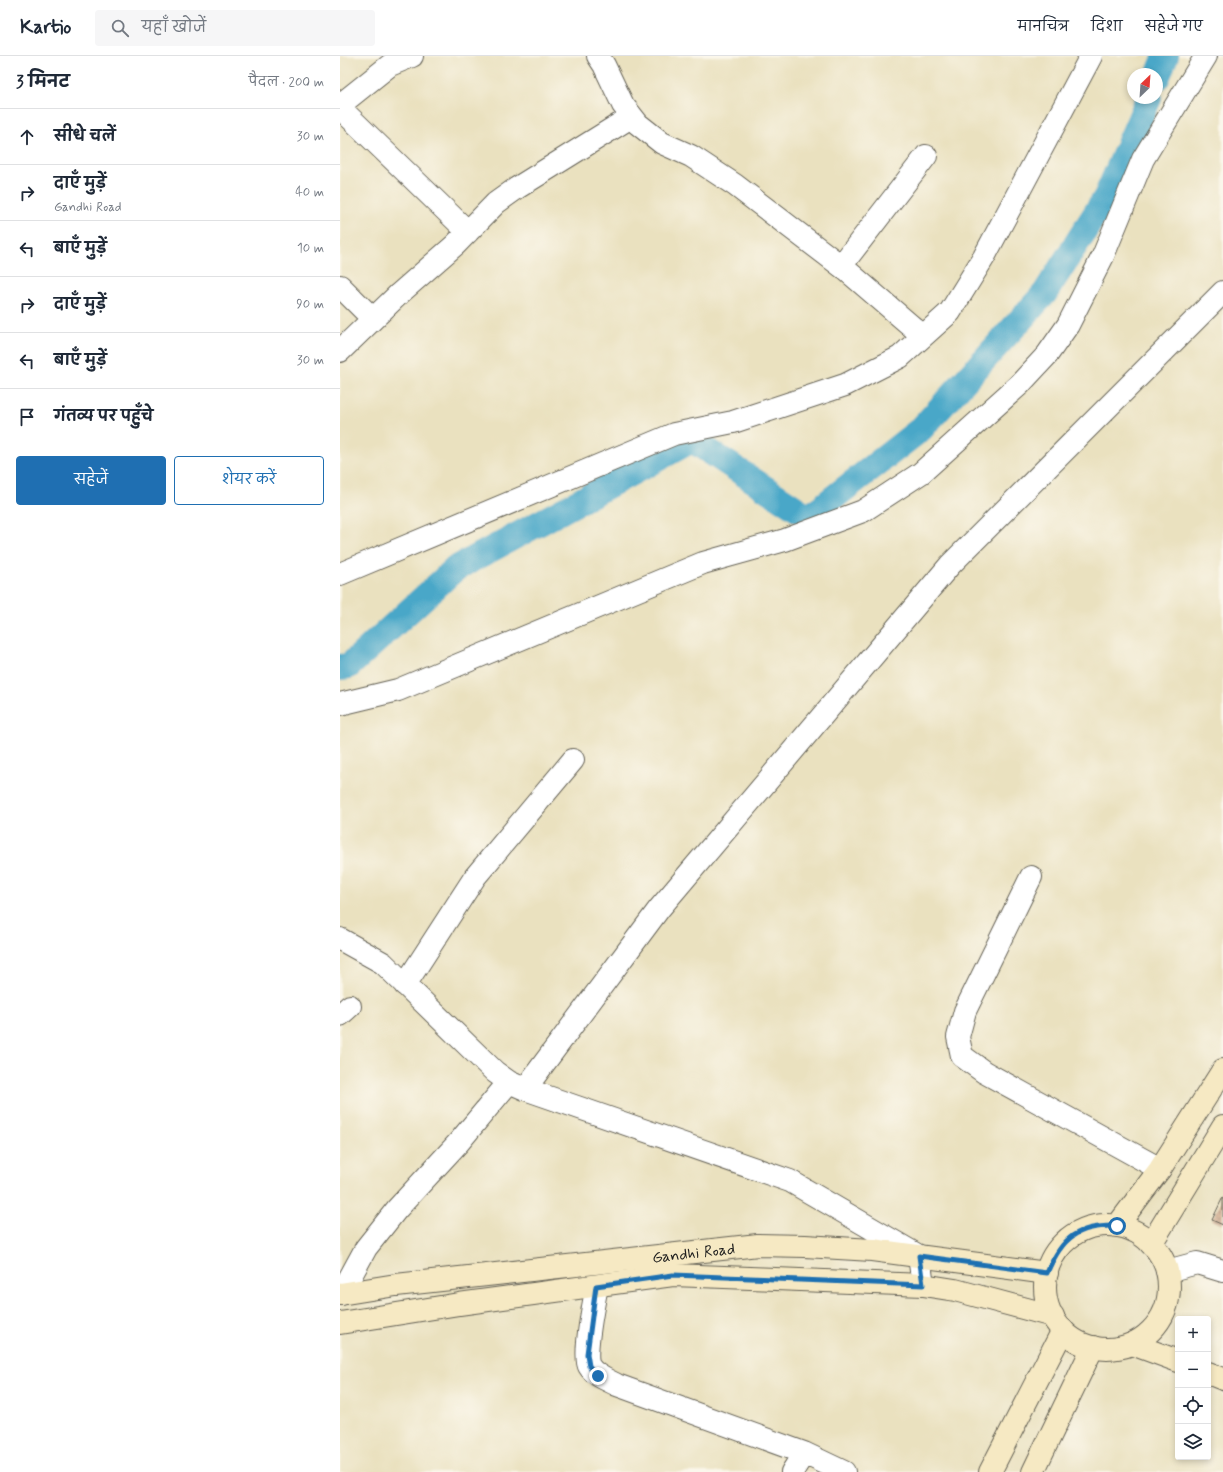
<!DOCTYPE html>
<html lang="hi">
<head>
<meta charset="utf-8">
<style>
  body { margin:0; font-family:Mynerve,"Playpen Sans Deva",sans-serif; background:#f6f6f7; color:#1f2937 }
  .controls { position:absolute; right:12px; bottom:12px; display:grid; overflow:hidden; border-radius:4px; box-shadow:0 2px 6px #0003 }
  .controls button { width:36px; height:36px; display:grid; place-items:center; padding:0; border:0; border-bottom:1px solid #e0e1e3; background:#fff; color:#1f2937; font:20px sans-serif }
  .compass { position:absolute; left:787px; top:12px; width:36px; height:36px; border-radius:50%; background:#fff; box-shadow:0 2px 6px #0003; rotate:25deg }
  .stop { position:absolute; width:12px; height:12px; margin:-9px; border:3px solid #1f6fb2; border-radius:50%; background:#fff }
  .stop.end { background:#1f6fb2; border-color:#fff; box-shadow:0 1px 4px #0008 }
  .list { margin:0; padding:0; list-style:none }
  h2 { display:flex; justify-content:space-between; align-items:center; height:52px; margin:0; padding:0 16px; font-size:17px }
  h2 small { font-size:13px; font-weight:400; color:#747a83 }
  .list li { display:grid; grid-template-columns:26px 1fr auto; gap:12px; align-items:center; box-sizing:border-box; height:56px; padding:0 16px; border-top:1px solid #e0e1e3 }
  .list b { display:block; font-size:15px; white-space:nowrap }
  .list p { margin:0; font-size:13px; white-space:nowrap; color:#747a83 }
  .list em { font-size:13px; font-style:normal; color:#747a83 }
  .actions { display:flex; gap:8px; padding:12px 16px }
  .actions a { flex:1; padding:9px 0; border:1px solid #1f6fb2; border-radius:4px; text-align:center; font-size:14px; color:#1f6fb2 }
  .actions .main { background:#1f6fb2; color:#fff }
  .icon { flex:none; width:22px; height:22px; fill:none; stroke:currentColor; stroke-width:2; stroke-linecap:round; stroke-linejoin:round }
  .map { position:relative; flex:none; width:883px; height:1416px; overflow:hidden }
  header { display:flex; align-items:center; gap:24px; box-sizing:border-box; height:56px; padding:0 20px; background:#fff; border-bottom:1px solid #e0e1e3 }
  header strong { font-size:19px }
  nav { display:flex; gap:22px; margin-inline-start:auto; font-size:14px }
  .search { width:280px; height:36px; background:#f6f6f7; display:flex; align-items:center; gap:10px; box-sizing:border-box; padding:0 14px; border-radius:4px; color:#747a83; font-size:15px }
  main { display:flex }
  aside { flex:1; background:#fff }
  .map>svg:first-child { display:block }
</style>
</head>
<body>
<header>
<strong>Kartio</strong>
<div class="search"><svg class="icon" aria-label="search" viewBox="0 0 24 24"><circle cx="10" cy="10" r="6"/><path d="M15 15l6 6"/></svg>यहाँ खोजें</div>
<nav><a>मानचित्र</a><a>दिशा</a><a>सहेजे गए</a></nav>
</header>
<main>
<aside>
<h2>3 मिनट<small>पैदल · 200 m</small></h2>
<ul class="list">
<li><svg class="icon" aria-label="ahead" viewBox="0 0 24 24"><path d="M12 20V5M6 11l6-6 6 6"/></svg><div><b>सीधे चलें</b></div><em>30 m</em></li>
<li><svg class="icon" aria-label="right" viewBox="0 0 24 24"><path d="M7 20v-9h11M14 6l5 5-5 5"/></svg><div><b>दाएँ मुड़ें</b><p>Gandhi Road</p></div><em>40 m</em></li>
<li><svg class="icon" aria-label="left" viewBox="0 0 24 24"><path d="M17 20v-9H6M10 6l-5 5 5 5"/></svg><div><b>बाएँ मुड़ें</b></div><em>10 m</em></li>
<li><svg class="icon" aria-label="right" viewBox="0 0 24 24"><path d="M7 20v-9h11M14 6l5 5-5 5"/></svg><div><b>दाएँ मुड़ें</b></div><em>90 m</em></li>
<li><svg class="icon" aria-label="left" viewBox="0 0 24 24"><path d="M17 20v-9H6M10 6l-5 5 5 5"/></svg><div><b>बाएँ मुड़ें</b></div><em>30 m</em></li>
<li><svg class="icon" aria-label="arrive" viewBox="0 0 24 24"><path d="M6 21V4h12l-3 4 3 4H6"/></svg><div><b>गंतव्य पर पहुँचे</b></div></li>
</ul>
<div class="actions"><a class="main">सहेजें</a><a>शेयर करें</a></div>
</aside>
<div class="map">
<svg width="883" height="1416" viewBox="0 0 883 1416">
  <defs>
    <pattern id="building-cross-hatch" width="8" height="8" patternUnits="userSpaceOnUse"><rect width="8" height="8" fill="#c89c7a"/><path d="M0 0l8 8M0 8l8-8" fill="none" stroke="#a27e63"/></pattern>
  </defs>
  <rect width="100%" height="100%" fill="#fbf7ec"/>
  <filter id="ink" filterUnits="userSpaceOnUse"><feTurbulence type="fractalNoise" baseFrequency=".025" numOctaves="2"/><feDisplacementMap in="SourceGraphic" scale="8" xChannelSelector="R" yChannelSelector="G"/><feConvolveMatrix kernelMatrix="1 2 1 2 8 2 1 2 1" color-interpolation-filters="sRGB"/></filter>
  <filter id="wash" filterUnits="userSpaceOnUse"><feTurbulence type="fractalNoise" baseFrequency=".012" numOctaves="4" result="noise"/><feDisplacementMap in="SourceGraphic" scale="16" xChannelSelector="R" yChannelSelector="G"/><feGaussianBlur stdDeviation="0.9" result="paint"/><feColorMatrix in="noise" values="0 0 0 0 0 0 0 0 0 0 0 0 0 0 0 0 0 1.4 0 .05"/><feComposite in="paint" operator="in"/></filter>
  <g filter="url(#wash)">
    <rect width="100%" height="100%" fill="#eae1bf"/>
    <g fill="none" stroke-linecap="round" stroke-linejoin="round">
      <path stroke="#49a7c8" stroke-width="26" d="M817 22 826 0
        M0 611 9 610 115 513 352 384 469 461 581 373 705 237 766 141 809 42"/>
    </g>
    <g id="blocks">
      <path fill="url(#building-cross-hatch)" d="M883 1141V1169L872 1164Z"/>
    </g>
  </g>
  <g filter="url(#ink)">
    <use href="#blocks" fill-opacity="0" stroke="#646155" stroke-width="1"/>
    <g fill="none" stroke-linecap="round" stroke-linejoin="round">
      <defs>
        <path id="minor" d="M258 0 264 9 283 49 298 68 322 87 351 100 395 129 505 213 583 280
          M0 49 50 9 72 0
          M0 52 128 176
          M501 210 586 100
          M0 230 33 263
          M0 295 59 238 115 189 156 147 177 132 291 61
          M0 518 334 378 393 366 505 329 560 301 610 256 644 201 751 0
          M0 648 58 634 363 507 445 484 523 455 581 417 680 328 707 299 728 269 763 200 803 103 866 0
          M691 821 625 955 618 981 622 1000 644 1016 820 1113
          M0 883 43 907 155 1016 169 1026 185 1033 450 1125 579 1200 583 1229
          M65 929 135 821 233 704
          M0 959 10 950
          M185 1033 319 853 610 509 883 236
          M257 1230C254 1245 243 1300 249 1310 255 1320 268 1324 277 1329L464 1397 504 1416
          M1 1238 26 1192 57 1153 119 1086 169 1026
          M452 1416 464 1397"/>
        <path id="tertiary" d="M827 1215 857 1207 883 1215"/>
        <g id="secondary">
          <circle cx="767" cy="1231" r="62"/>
          <path d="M777 1170 820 1113 883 1014"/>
          <path d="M811 1188 883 1070"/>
          <path id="s1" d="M0 1238 56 1229 418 1189 465 1190 532 1194 707 1217"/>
          <path d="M0 1267 119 1248 333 1219 583 1229 615 1234 713 1260"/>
          <path d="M792 1288 838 1305"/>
          <path d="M868 1317 883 1323"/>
          <path d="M650 1416 723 1274"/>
          <path d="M693 1416 753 1291"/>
        </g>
      </defs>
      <use href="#minor" stroke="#646155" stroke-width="24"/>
      <use href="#tertiary" stroke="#646155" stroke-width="24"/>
      <use href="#secondary" stroke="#646155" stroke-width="24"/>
      <use href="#minor" stroke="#fff" stroke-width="22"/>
      <use href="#tertiary" stroke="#fff" stroke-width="22"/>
      <use href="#secondary" stroke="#f6e9c3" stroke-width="22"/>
    </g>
  </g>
  <g fill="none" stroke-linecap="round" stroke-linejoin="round" filter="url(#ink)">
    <path stroke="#1f6fb2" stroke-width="5" d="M258 1320 249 1310 247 1298 256 1230 333 1219 583 1229 579 1200 707 1217C722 1181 738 1169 777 1170"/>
  </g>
  <g text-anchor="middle" stroke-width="3" stroke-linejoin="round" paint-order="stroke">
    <g font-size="16" fill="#1c1c1c" stroke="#fbf7ec">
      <text dy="6" stroke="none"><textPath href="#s1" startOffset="356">Gandhi Road</textPath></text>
    </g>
  </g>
</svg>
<div class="controls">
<button>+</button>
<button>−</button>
<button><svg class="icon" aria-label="locate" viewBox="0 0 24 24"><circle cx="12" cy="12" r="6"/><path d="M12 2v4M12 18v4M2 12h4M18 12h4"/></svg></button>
<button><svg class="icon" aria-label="layers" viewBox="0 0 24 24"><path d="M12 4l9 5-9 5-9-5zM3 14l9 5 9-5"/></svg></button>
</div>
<svg class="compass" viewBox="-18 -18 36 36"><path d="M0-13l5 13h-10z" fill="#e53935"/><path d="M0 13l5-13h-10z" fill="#747a83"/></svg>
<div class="stop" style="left:777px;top:1170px"></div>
<div class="stop end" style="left:258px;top:1320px"></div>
</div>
</main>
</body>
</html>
